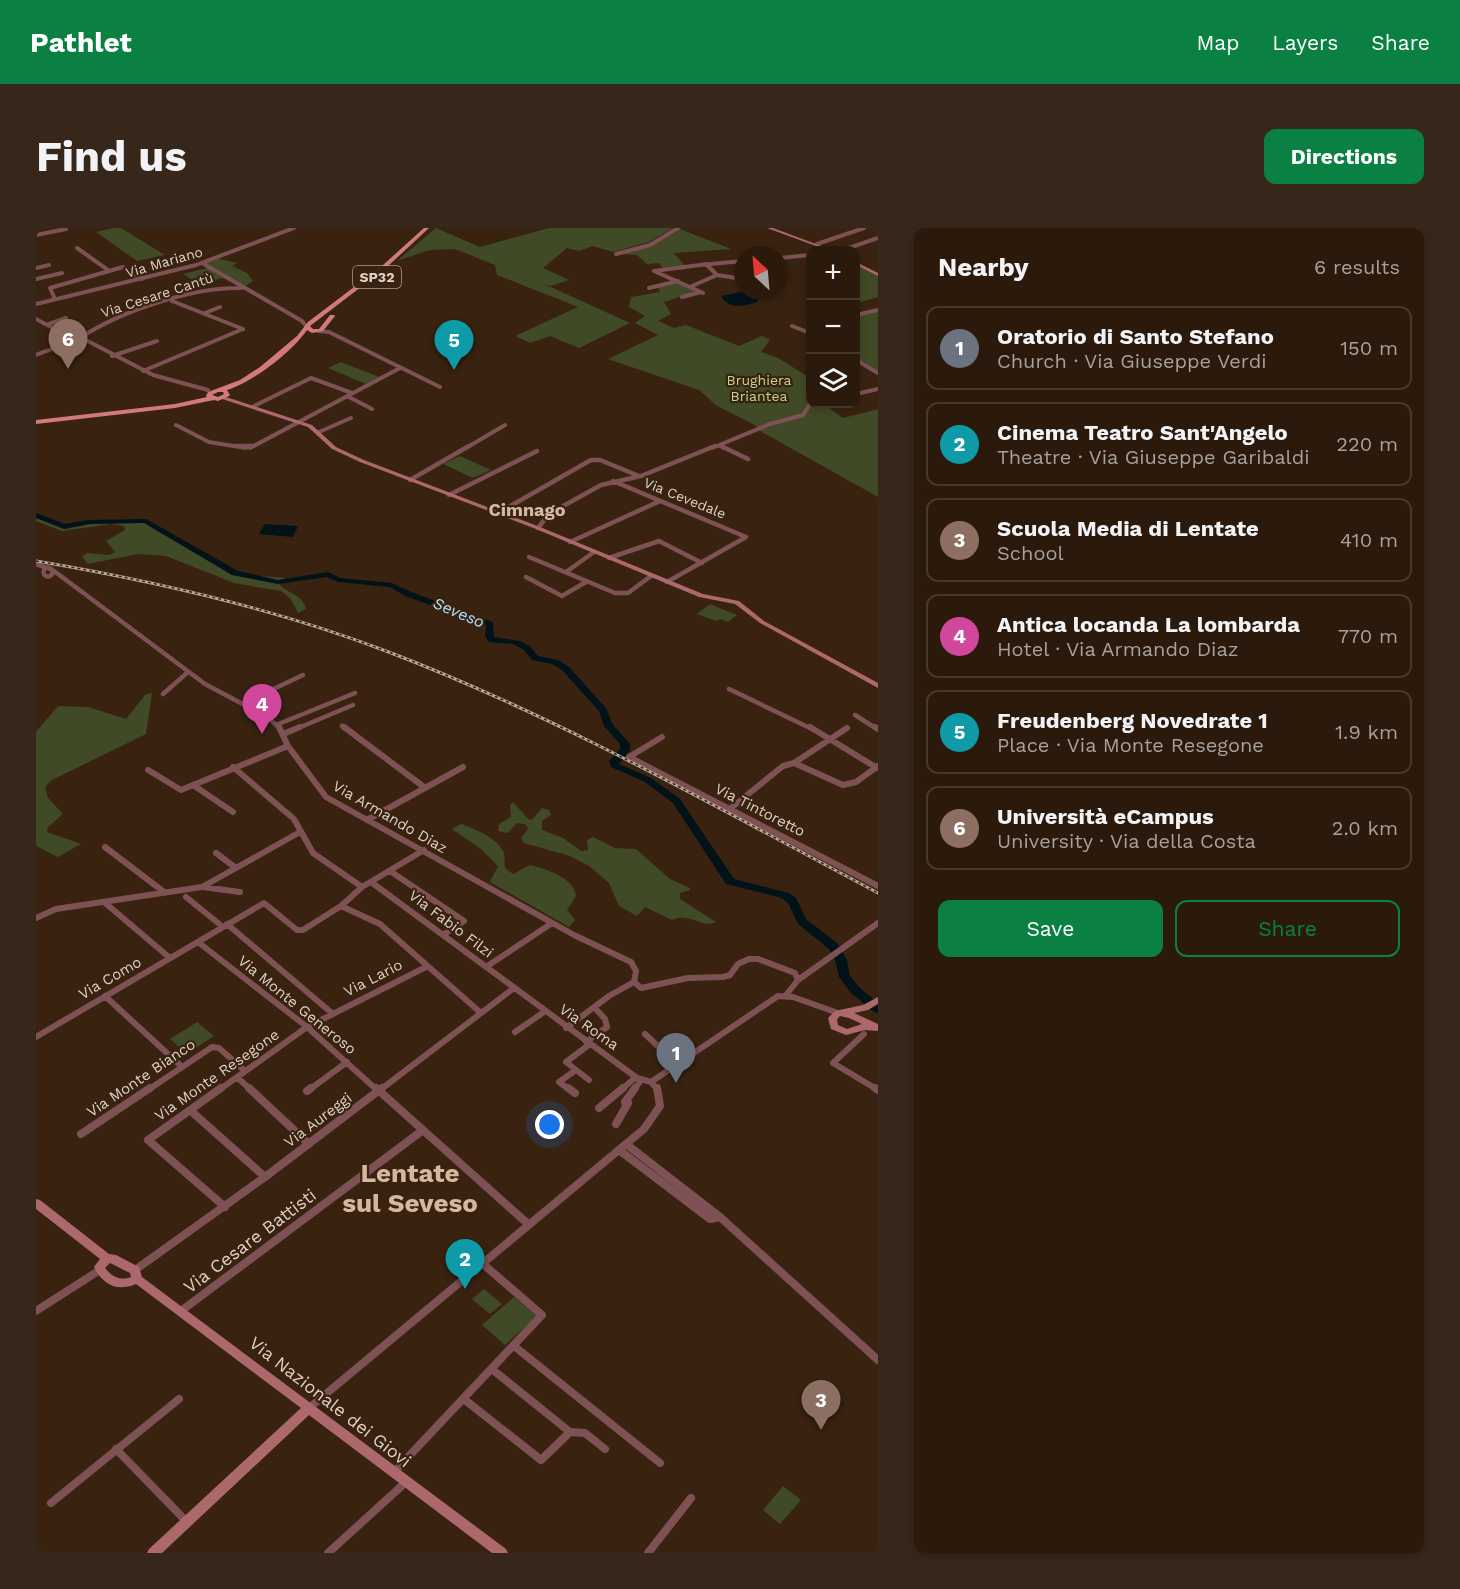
<!DOCTYPE html>
<html lang="en">
<head>
<meta charset="utf-8">
<style>
  body { margin:0; font-family:"Work Sans",sans-serif; background:#37271a; color:#f1f3f6 }
  .controls { position:absolute; right:18px; top:18px; display:grid; overflow:hidden; border-radius:12px; box-shadow:0 3px 9px #0003 }
  .controls button { width:54px; height:54px; display:grid; place-items:center; padding:0; border:0; border-bottom:2px solid #47382d; background:#2b1a0c; color:#f1f3f6; font:30px sans-serif }
  .compass { position:absolute; left:698px; top:18px; width:54px; height:54px; border-radius:50%; background:#2b1a0c; box-shadow:0 3px 9px #0003; rotate:334deg }
  .you { position:absolute; left:514px; top:897px; width:21px; height:21px; margin:-15px; border:4px solid #fff; border-radius:50%; background:#1a73e8; box-shadow:0 0 0 9px #1a73e833 }
  .badge { display:grid; place-items:center; width:39px; height:39px; border-radius:50%; background:#0b8043; color:#fff; font-size:20px; font-weight:700 }
  .pin { position:absolute; translate:-50% -50px; filter:drop-shadow(0 2px 3px #0008) }
  .pin::after { content:''; position:absolute; top:32px; width:21px; height:18px; background:inherit; clip-path:polygon(0 0,100% 0,50% 100%) }
  .list { margin:0; padding:0; list-style:none }
  h2 { display:flex; justify-content:space-between; align-items:center; height:78px; margin:0; padding:0 24px; font-size:26px }
  h2 small { font-size:20px; font-weight:400; color:#a6a19d }
  .list li { display:grid; grid-template-columns:39px 1fr auto; gap:18px; align-items:center; box-sizing:border-box; height:84px; margin:0 12px 12px; padding:0 12px; border:2px solid #47382d; border-radius:12px }
  .list b { display:block; font-size:22px; white-space:nowrap }
  .list p { margin:0; font-size:20px; white-space:nowrap; color:#a6a19d }
  .list em { font-size:20px; font-style:normal; color:#a6a19d }
  .actions { display:flex; gap:12px; padding:18px 24px }
  .actions a { flex:1; padding:14px 0; border:2px solid #0b8043; border-radius:12px; text-align:center; font-size:21px; color:#0b8043 }
  .actions .main { background:#0b8043; color:#fff }
  .icon { flex:none; width:33px; height:33px; fill:none; stroke:currentColor; stroke-width:2; stroke-linecap:round; stroke-linejoin:round }
  .map { position:relative; flex:none; width:842px; height:1325px; overflow:hidden; border-radius:12px }
  header { display:flex; align-items:center; gap:36px; box-sizing:border-box; height:84px; padding:0 30px; background:#0b8043; color:#fff }
  header strong { font-size:28px }
  nav { display:flex; gap:33px; margin-inline-start:auto; font-size:21px }
  .intro { display:flex; align-items:center; justify-content:space-between; box-sizing:border-box; height:144px; padding:0 36px }
  h1 { margin:0; font-size:42px }
  .button { padding:15px 27px; border-radius:12px; background:#0b8043; color:#fff; font-size:21px; font-weight:700 }
  main { display:flex; gap:36px; padding:0 36px }
  aside { flex:1; background:#2b1a0c; border-radius:12px; box-shadow:0 3px 9px #0003 }
  .map>svg:first-child { display:block }
</style>
</head>
<body>
<header>
<strong>Pathlet</strong>
<nav><a>Map</a><a>Layers</a><a>Share</a></nav>
</header>
<div class="intro"><h1>Find us</h1><a class="button">Directions</a></div>
<main>
<div class="map">
<svg width="842" height="1325" viewBox="0 0 842 1325">
  <rect width="100%" height="100%" fill="#392310"/>
  <path fill="#404a26" d="M78 0H85L129 27 101 33 60 4Z
    M400 0 444 19 513 0H637L613 14 577 24 557 18 543 23 531 20 507 40 533 52 515 58 506 55 594 95 543 120 514 108 494 115 479 108 542 79 461 47 459 37 419 21 393 22 361 33Z
    M644 1 695 21 638 25 649 38 627 40 623 35 611 36 601 27 584 26 621 15Z
    M180 30 201 35 196 38 211 45 217 53 209 58 169 35Z
    M820 37 842 48V69L820 75Z
    M172 40 187 50 162 56 147 46Z
    M642 54 663 63 628 74 635 86 622 93 638 100 650 97 703 118 726 108 734 112 725 124 742 130 774 150V160L771 162 774 164V176H788L807 190 842 181V269L726 204 719 197 681 178 663 162 572 131 622 107 599 95 609 88 593 79 595 69 624 64 622 59Z
    M820 81 826 85 842 81V143L820 131Z
    M305 134 343 149 330 156 292 140Z
    M424 228 455 242 437 250 407 236Z
    M0 288 29 301 56 296 112 294 191 339 213 347 249 350 242 355C250 365 267 366 270 381L262 385 254 370 245 363 198 355 130 328 101 326 52 336 46 329 51 325 73 327 79 324 70 313 89 302 88 298 75 296 26 303 0 293Z
    M674 376 701 387 692 394 684 391 680 393 661 386Z
    M116 465 110 506 16 552 9 559 12 570 27 586 12 599 11 604 45 616 22 629 0 618V504L22 478 52 479 90 491 110 466Z
    M477 574 493 592 497 591 506 580 513 582 515 587 506 593V602L527 610 545 623 552 622 551 612 557 609 579 620 600 621 634 651 654 660V662L644 665V671L680 694C665 701 652 683 636 692L609 679 601 688 583 678 573 655 553 638 534 628 488 615 485 610 492 601 489 596 481 595 472 605 462 603 463 596 475 589 474 577Z
    M425 596C439 601 462 610 468 625 469 630 468 635 469 640L477 646 494 637C508 640 539 650 540 668L531 682 539 692 533 699 454 654 462 638 445 621 416 601Z
    M161 794 178 808 151 826 134 811Z
    M448 1061 466 1076 454 1086 436 1071Z
    M478 1069 501 1088 469 1117 446 1097Z
    M747 1258 765 1272 744 1296 727 1282Z"/>
  <path fill="#021219" d="M709 63H726L721 74C708 78 693 82 685 68Z
    M229 296 262 298 257 309 223 306Z"/>
  <g fill="none" stroke-linecap="round" stroke-linejoin="round">
    <path fill="#021219" fill-rule="evenodd" d="M0 285 29 296 52 292 110 291 202 343 242 352 292 344 304 350 356 355 375 364 457 394 458 409 484 413 494 418 502 428 522 432 532 438 570 480 577 497 594 516V522L583 536 615 550 644 571 698 651 753 665 760 670 770 691 801 715 811 732 814 748 823 759 842 775V785L838 784 815 765 803 749 799 732 793 721 762 696 752 675 746 670 690 656 637 575 609 554 575 539 573 533 584 521V516L568 498 563 483 526 442 516 436 496 432 488 422 477 416 453 414 449 408 450 397 369 368 354 359 302 354 291 349 242 356 196 347 108 295 52 296 28 301 0 290Z"/>
    <path stroke="#7e5255" stroke-width="4" d="M0 7 30 1
      M781 16 828 0
      M41 20 72 42
      M807 22 842 10
      M580 26 614 17 642 0
      M743 30 774 27
      M166 35 266 93 271 99
      M675 36 707 33
      M743 39 749 48
      M0 40 13 37
      M681 47 700 50
      M0 51 26 45
      M656 58 681 47 672 38
      M613 60 642 53
      M667 65 618 43 672 36
      M646 69 665 64
      M19 71 14 60 87 39 106 51
      M136 73 207 101
      M0 76 160 37 258 0
      M169 85 184 79
      M820 87 842 82
      M0 91 28 106
      M13 96 30 90
      M756 98 774 105
      M25 103 44 109 117 147 172 162
      M282 103 293 104 404 159
      M44 110C85 83 156 59 205 60
      M0 127 40 112
      M76 128 121 113
      M820 132 842 145
      M107 143 207 101
      M820 166 842 161
      M311 168 336 181
      M218 178 275 150 316 165
      M140 197 173 214 210 220
      M283 204 315 190
      M683 217 688 220
      M214 220 364 140
      M430 220 469 197
      M676 220 734 196 767 187 774 176H778"/>
    <path stroke="#7e5255" stroke-width="4.5" d="M200 218H217
      M685 218 712 231
      M374 252 433 218
      M577 253 710 309 631 354
      M413 267 501 223
      M462 285 555 232H564L603 248
      M502 300 513 286 565 257 605 248 679 218
      M534 314 624 273
      M493 329 579 365H592L615 348
      M573 330 623 313 666 335
      M0 336 14 341
      M7.5 344a4.5 4.5 0 1 1 9 0a4.5 4.5 0 1 1-9 0Z
      M18 343 169 456 231 489 245 501
      M530 344 558 324
      M490 349 526 368 550 354
      M693 461 776 501
      M127 466 152 444
      M206 476 267 447
      M819 487 841 501
      M240 497 319 465
      M306 498 310 501
      M260 501 317 477"/>
    <path stroke="#7e5255" stroke-width="6" d="M243 499 252 518 290 569 538 707 595 734 600 743 598 754
      M308 499 388 559
      M774 499 841 540
      M839 499 842 501
      M247 506 264 499
      M593 529 842 658
      M593 529 626 509
      M758 535 811 500
      M197 539 258 591 277 625 326 659
      M112 542 145 562 252 518
      M157 557 197 584
      M695 580 747 538 758 535 807 557 820 554 842 538
      M331 592 427 539
      M69 619 128 664
      M180 625 200 640
      M354 643 428 693 407 707
      M335 654 601 850 615 854
      M167 659 204 664
      M150 669 187 699
      M68 674 134 730
      M305 678 344 696 445 785
      M0 690 20 681 166 659 264 604
      M191 696 297 786
      M162 714 271 799 341 862
      M450 739 516 695
      M598 754 605 760 652 750 687 749 694 747 702 736 713 731H722L759 745 762 752
      M750 767 762 752 842 695
      M69 768 145 838
      M530 800 573 768 598 754
      M479 804 508 784
      M609 806 642 837
      M828 806 797 835 842 862
      M0 809 228 675 261 702H267L305 678 326 659 388 622
      M550 814 571 799 569 791 559 780
      M202 850 215 862
      M553 852 530 834 554 816
      M615 854 742 768 757 769 802 785
      M615 854 622 862
      M112 862 176 819 183 820 209 843
      M183 862 271 799 390 739
      M273 862 311 834
      M344 862 478 760
      M534 862 523 854 540 842
      M585 862 600 849
      M598 862 605 852"/>
    <path stroke="#7e5255" stroke-width="8" d="M185 860 112 912 189 979
      M213 860 273 916
      M340 860 491 995
      M532 860 539 865
      M839 860 842 862
      M271 863 275 860
      M563 880 587 860
      M155 883 229 949
      M580 896 592 875 589 874 599 860
      M45 906 114 860
      M590 916 684 989 842 1132
      M583 922 674 991 684 989
      M99 1042 229 949 346 860
      M0 1083 64 1042
      M145 1083 387 902
      M478 1118 624 1235
      M457 1142 534 1204 549 1205 569 1221
      M429 1172 505 1232 534 1204
      M273 1180 608 901 624 878 621 860
      M80 1221 151 1294
      M358 1244 506 1087 447 1036
      M15 1275 143 1171
      M292 1325 370 1254
      M612 1325 655 1270"/>
    <path fill="#ad686d" fill-rule="evenodd" d="M731 0H737L796 22H791Z
      M820 34 842 45V48L820 37Z
      M186 169H190L276 197 300 219 328 232 504 299 667 366 703 373 728 393 842 455V460L724 395 699 376 663 369 500 301 324 234 296 221 272 199 186 171Z
      M842 769V776L832 782 818 785 842 796V803L829 802 810 807 795 801 792 790 799 783 827 777ZM804 788 813 790 826 796 811 801 802 797 801 791Z
      M0 971 4 972 73 1026 80 1027 103 1039 106 1049 470 1321 472 1325H456L273 1187 126 1325H111L113 1321 265 1180 100 1056C81 1064 67 1057 58 1039L64 1031 0 981ZM74 1035 94 1045 95 1049C84 1053 76 1049 69 1040Z"/>
    <path fill="#d2797f" fill-rule="evenodd" d="M388 0H393L351 39 274 98 277 101H283L294 87H298L299 88 287 103 276 105 271 102C256 124 217 154 191 162L194 167 193 168 182 173 178 172 139 180 0 196V192L139 176 171 169 170 168 172 164 204 152 224 139 261 108 272 94 347 37ZM182 164H187L188 166 182 169 176 167Z"/>
    <defs>
      <path id="rail" d="M0 333C119 353 237 380 350 423 521 488 680 579 842 665"/>
    </defs>
    <use href="#rail" stroke="#b9a99b" stroke-width="3"/>
    <use href="#rail" stroke="#392310" stroke-width="1.5" stroke-dasharray="3" stroke-linecap="butt"/>
  </g>
  <g text-anchor="middle" stroke-width="4.5" stroke-linejoin="round" paint-order="stroke">
    <g font-size="14" fill="#dfd1c5" stroke="#392310">
      <text transform="translate(128 34) rotate(-16)" y="5">Via Mariano</text>
      <text transform="translate(121 67) rotate(-18)" y="5">Via Cesare Cantù</text>
      <text transform="translate(649 270) rotate(22)" y="5">Via Cevedale</text>
    </g>
    <rect fill="#392310" stroke="#ad9d8f" stroke-width="1.5" x="317" y="38" width="48" height="22" rx="4.5"/>
    <g font-size="14" font-weight="bold" fill="#dfd1c5">
      <text x="341" y="54">SP32</text>
    </g>
    <g font-size="14" fill="#bfd58a" stroke="#392310">
      <text x="723" y="157">Brughiera<tspan x="723" dy="16">Briantea</tspan></text>
    </g>
    <g font-size="15" fill="#dfd1c5" stroke="#392310">
      <text transform="translate(724 582) rotate(27)" y="5">Via Tintoretto</text>
      <text transform="translate(354 589) rotate(30)" y="5">Via Armando Diaz</text>
      <text transform="translate(415 696) rotate(37)" y="5">Via Fabio Filzi</text>
      <text transform="translate(74 750) rotate(-30)" y="5">Via Como</text>
      <text transform="translate(337 750) rotate(-27)" y="5">Via Lario</text>
      <text transform="translate(261 777) rotate(39)" y="5">Via Monte Generoso</text>
      <text transform="translate(553 799) rotate(35)" y="5">Via Roma</text>
      <text transform="translate(181 847) rotate(-35)" y="5">Via Monte Resegone</text>
      <text transform="translate(105 850) rotate(-34)" y="5">Via Monte Bianco</text>
      <text transform="translate(282 892) rotate(-37)" y="5">Via Aureggi</text>
    </g>
    <g font-size="16" font-style="italic" fill="#afe1f8" stroke="#392310">
      <text transform="translate(423 384) rotate(23)" y="6">Seveso</text>
    </g>
    <g font-size="18" font-weight="bold" fill="#d5b8a2" stroke="#392310">
      <text x="491" y="288">Cimnago</text>
    </g>
    <g font-size="18" fill="#dfd1c5" stroke="#392310">
      <text transform="translate(214 1013) rotate(-37)" y="6">Via Cesare Battisti</text>
      <text transform="translate(294 1174) rotate(38)" y="6">Via Nazionale dei Giovi</text>
    </g>
    <g font-size="26" font-weight="bold" fill="#d5b8a2" stroke="#392310">
      <text x="374" y="954">Lentate<tspan x="374" dy="30">sul Seveso</tspan></text>
    </g>
  </g>
</svg>
<div class="controls">
<button>+</button>
<button>−</button>
<button><svg class="icon" aria-label="layers" viewBox="0 0 24 24"><path d="M12 4l9 5-9 5-9-5zM3 14l9 5 9-5"/></svg></button>
</div>
<svg class="compass" viewBox="-18 -18 36 36"><path d="M0-13l5 13h-10z" fill="#e53935"/><path d="M0 13l5-13h-10z" fill="#a6a19d"/></svg>
<div class="you"></div>
<div class="pin badge" style="left:640px;top:855px;background:#6b7280">1</div>
<div class="pin badge" style="left:429px;top:1061px;background:#0f9aa8">2</div>
<div class="pin badge" style="left:785px;top:1202px;background:#8d6e63">3</div>
<div class="pin badge" style="left:226px;top:506px;background:#d1479c">4</div>
<div class="pin badge" style="left:418px;top:142px;background:#0f9aa8">5</div>
<div class="pin badge" style="left:32px;top:141px;background:#8d6e63">6</div>
</div>
<aside>
<h2>Nearby<small>6 results</small></h2>
<ul class="list">
<li><span class="badge" style="background:#6b7280">1</span><div><b>Oratorio di Santo Stefano</b><p>Church · Via Giuseppe Verdi</p></div><em>150 m</em></li>
<li><span class="badge" style="background:#0f9aa8">2</span><div><b>Cinema Teatro Sant'Angelo</b><p>Theatre · Via Giuseppe Garibaldi</p></div><em>220 m</em></li>
<li><span class="badge" style="background:#8d6e63">3</span><div><b>Scuola Media di Lentate</b><p>School</p></div><em>410 m</em></li>
<li><span class="badge" style="background:#d1479c">4</span><div><b>Antica locanda La lombarda</b><p>Hotel · Via Armando Diaz</p></div><em>770 m</em></li>
<li><span class="badge" style="background:#0f9aa8">5</span><div><b>Freudenberg Novedrate 1</b><p>Place · Via Monte Resegone</p></div><em>1.9 km</em></li>
<li><span class="badge" style="background:#8d6e63">6</span><div><b>Università eCampus</b><p>University · Via della Costa</p></div><em>2.0 km</em></li>
</ul>
<div class="actions"><a class="main">Save</a><a>Share</a></div>
</aside>
</main>
</body>
</html>
